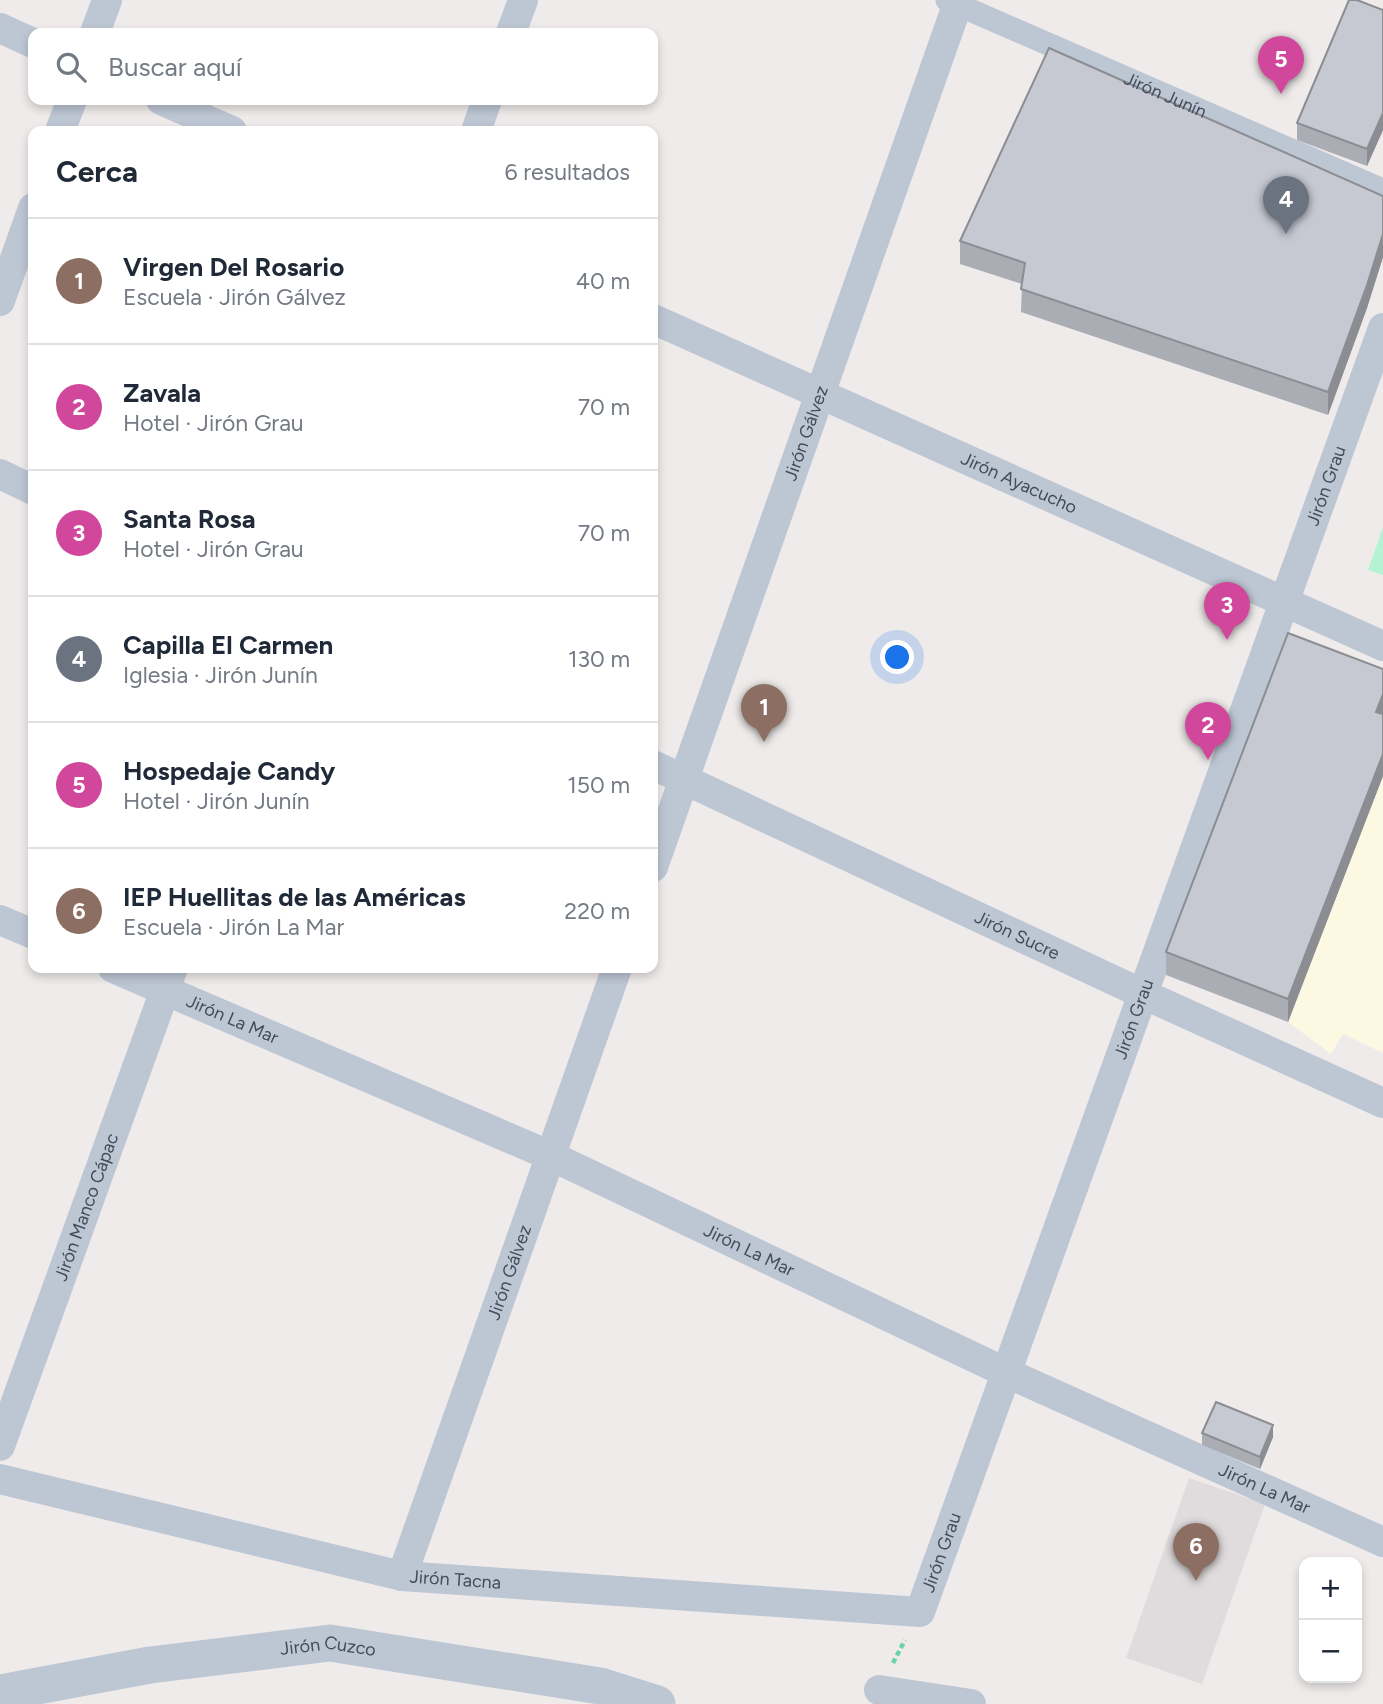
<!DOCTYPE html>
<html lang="es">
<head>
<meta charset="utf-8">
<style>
  body { margin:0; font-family:Figtree,sans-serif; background:#f6f6f7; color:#1f2937 }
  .controls { position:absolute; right:21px; bottom:21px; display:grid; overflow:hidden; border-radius:14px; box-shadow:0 4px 10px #0003 }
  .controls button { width:63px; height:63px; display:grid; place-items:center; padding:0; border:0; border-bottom:2px solid #e0e1e3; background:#fff; color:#1f2937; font:35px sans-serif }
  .you { position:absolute; left:898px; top:658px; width:24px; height:24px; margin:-18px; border:5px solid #fff; border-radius:50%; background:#1a73e8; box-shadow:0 0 0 10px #1a73e833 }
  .badge { display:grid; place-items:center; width:46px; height:46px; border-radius:50%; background:#0953ea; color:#fff; font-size:23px; font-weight:700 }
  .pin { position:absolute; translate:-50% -58px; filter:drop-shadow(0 2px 4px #0008) }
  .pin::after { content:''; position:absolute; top:37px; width:24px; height:21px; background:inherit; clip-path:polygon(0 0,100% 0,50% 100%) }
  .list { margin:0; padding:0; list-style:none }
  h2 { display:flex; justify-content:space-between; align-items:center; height:91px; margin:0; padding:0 28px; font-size:30px }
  h2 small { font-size:23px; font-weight:400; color:#747a83 }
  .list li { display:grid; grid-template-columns:46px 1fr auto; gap:21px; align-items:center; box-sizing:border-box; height:126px; padding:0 28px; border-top:2px solid #e0e1e3 }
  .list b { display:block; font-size:26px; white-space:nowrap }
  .list p { margin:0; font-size:23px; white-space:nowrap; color:#747a83 }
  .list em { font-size:23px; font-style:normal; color:#747a83 }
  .icon { flex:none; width:38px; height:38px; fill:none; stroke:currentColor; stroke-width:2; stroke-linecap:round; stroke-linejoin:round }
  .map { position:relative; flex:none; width:1383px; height:1704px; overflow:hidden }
  .search { position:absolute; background:#fff; box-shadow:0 4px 10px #0003; left:28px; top:28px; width:630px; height:77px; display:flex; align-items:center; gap:18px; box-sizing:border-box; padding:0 24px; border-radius:14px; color:#747a83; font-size:26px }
  .panel { position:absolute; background:#fff; box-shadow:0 4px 10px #0003; left:28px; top:126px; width:630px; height:847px; border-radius:14px }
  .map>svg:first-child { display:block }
</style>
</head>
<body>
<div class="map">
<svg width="1383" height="1704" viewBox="0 0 1383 1704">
  <rect width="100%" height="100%" fill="#efebeb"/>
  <path fill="#fdf8e1" d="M1383 776V1053L1343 1034 1331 1054 1288 1022Z"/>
  <path fill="#e0dcdd" d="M1189 1478 1265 1504 1202 1684 1126 1658Z"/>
  <path fill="#b4f2d3" d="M1383 527V575L1368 570Z"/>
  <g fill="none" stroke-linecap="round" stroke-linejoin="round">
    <path stroke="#69d2aa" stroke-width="4.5" stroke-dasharray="5 3.5" stroke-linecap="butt" d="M893 1663 905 1640"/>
    <path stroke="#bdc6d3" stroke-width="23" id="s1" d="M947 0 1383 190"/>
    <g stroke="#bdc6d3" stroke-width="30">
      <path d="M0 28 33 43"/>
      <path d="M95 33 107 0"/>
      <path d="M511 33 523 0"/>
      <path d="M161 100 232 131"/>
      <path d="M60 131 72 100"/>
      <path d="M476 131 487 100"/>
      <path d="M0 301 33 208"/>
      <path id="s2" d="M653 319 1383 646"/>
      <path d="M0 474 33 490"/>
      <path id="s3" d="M653 765 1143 994 1383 1103"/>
      <path id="s4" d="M653 867 959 0"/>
      <path d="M0 920 33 934"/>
      <path id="s5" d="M113 968 551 1156 1007 1373 1383 1542"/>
      <path id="s6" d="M0 1446 173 968"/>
      <path id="s7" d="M0 1479 402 1576 920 1612 1383 328"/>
      <path id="s8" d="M402 1576 617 968"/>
      <path d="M879 1690 971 1704"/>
    </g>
    <path stroke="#bdc6d3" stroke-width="37" id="s9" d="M0 1693 150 1665 330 1643 600 1686 657 1704"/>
  </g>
  <path fill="#abadb5" d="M1383 10V130L1367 166 1297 140V123Z
    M1383 196V257L1367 308 1328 415 1021 312 1022 284 960 264V241Z
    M1383 669V776L1288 1022 1166 975V952Z
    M1202 1433 1273 1437 1260 1469 1202 1445Z"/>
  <path fill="#8b8d93" d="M1383 113V130L1367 166V149Z
    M1383 234V257L1367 308 1328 415V392Z
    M1383 694V717L1376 712Z
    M1383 754V776L1288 1022V999Z
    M1273 1425V1437L1260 1469V1457Z"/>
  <path fill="#c7c9d2" stroke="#8b8d93" stroke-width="2" d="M1349 0H1357L1383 10V113L1367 149 1297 123Z
    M1049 48 1383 196V234L1367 285 1328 392 1021 289 1025 263 960 241Z
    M1288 633 1383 669V694L1376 712 1383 714V754L1288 999 1166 952Z
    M1216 1402 1273 1425 1260 1457 1202 1433Z"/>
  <g text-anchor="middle" stroke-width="5" stroke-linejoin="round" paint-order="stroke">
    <g font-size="18" fill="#424c5a" stroke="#fff">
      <text dy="6" stroke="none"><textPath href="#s1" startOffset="238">Jirón Junín</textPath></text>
      <text dy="6" stroke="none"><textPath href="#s4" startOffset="460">Jirón Gálvez</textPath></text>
      <text dy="6" stroke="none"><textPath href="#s2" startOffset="401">Jirón Ayacucho</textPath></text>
      <text dy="6" stroke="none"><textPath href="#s7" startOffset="2130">Jirón Grau</textPath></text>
      <text dy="6" stroke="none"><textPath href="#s3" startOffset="402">Jirón Sucre</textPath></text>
      <text dy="6" stroke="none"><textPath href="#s5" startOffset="130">Jirón La Mar</textPath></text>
      <text dy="6" stroke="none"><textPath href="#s7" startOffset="1563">Jirón Grau</textPath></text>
      <text dy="6" stroke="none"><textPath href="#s6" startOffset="254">Jirón Manco Cápac</textPath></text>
      <text dy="6" stroke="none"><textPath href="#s5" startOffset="696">Jirón La Mar</textPath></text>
      <text dy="6" stroke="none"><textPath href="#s8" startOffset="322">Jirón Gálvez</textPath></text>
      <text dy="6" stroke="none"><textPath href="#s5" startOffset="1264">Jirón La Mar</textPath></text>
      <text dy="6" stroke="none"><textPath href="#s7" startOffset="996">Jirón Grau</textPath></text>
      <text dy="6" stroke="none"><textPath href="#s7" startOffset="467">Jirón Tacna</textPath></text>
      <text dy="6" stroke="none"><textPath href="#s9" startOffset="332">Jirón Cuzco</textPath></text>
    </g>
  </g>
</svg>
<div class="controls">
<button>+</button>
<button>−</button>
</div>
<div class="you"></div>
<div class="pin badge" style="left:764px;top:742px;background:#8d6e63">1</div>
<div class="pin badge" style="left:1208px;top:760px;background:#d1479c">2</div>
<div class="pin badge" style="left:1227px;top:640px;background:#d1479c">3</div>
<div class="pin badge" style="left:1286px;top:234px;background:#6b7280">4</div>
<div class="pin badge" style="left:1281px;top:94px;background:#d1479c">5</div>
<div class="pin badge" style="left:1196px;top:1581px;background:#8d6e63">6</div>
<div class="search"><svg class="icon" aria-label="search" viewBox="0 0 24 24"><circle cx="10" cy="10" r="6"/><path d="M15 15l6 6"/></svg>Buscar aquí</div>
<section class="panel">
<h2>Cerca<small>6 resultados</small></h2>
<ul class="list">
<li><span class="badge" style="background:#8d6e63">1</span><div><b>Virgen Del Rosario</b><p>Escuela · Jirón Gálvez</p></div><em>40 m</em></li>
<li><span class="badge" style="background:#d1479c">2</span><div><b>Zavala</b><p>Hotel · Jirón Grau</p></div><em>70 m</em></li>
<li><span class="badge" style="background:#d1479c">3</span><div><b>Santa Rosa</b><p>Hotel · Jirón Grau</p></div><em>70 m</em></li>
<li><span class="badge" style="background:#6b7280">4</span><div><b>Capilla El Carmen</b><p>Iglesia · Jirón Junín</p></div><em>130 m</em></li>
<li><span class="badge" style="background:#d1479c">5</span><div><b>Hospedaje Candy</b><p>Hotel · Jirón Junín</p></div><em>150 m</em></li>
<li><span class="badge" style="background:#8d6e63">6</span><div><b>IEP Huellitas de las Américas</b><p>Escuela · Jirón La Mar</p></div><em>220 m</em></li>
</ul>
</section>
</div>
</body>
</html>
